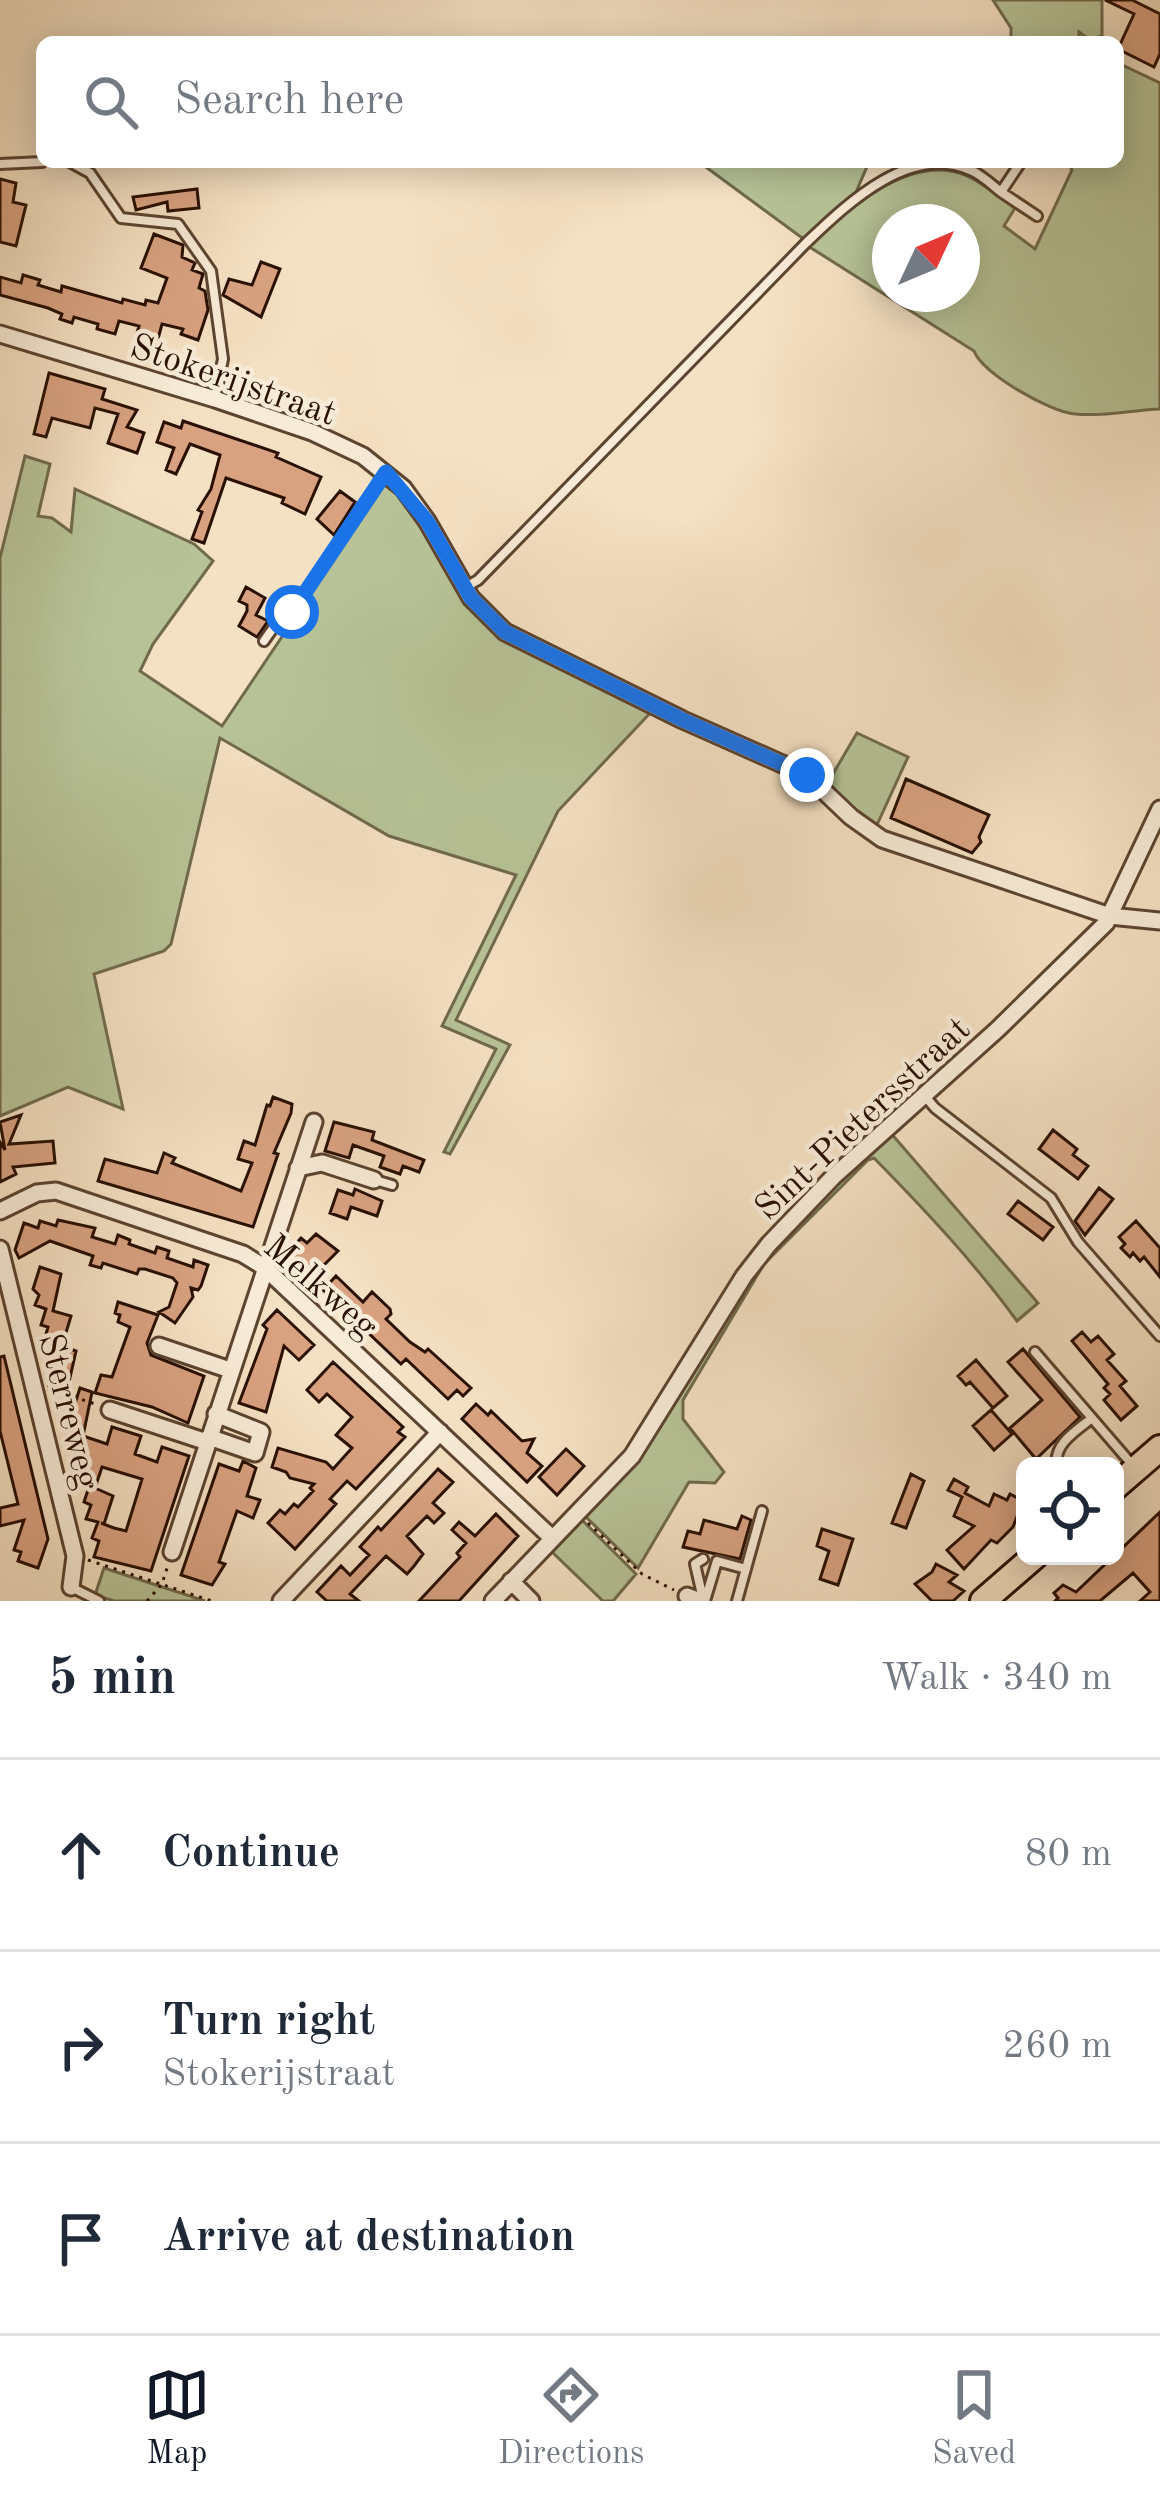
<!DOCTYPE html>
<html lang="en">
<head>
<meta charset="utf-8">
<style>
  body { margin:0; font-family:"Old Standard TT",serif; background:#f2f2f3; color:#1f2937 }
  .controls { position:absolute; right:36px; bottom:36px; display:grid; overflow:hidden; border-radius:18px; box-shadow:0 6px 30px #0003 }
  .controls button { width:108px; height:108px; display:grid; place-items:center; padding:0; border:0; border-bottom:3px solid #e0e1e3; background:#fff; color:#1f2937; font:60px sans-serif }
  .compass { position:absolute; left:872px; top:204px; width:108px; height:108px; border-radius:50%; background:#fff; box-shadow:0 6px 30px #0003; rotate:46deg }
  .stop { position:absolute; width:36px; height:36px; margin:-27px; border:9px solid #1a73e8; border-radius:50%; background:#fff }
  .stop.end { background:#1a73e8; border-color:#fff; box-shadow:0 3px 12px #0008 }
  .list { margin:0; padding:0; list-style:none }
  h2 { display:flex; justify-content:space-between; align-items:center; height:156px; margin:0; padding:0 48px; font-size:51px }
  h2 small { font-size:39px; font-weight:400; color:#747a83 }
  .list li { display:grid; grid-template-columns:78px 1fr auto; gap:36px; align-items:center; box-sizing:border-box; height:192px; padding:0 48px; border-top:3px solid #e0e1e3 }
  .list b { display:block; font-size:45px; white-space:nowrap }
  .list p { margin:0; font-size:39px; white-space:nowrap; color:#747a83 }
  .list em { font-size:39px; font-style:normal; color:#747a83 }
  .icon { flex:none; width:66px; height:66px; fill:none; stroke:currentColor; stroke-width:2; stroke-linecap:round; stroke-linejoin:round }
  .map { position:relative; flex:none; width:1160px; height:1601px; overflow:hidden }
  .search { position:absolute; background:#fff; box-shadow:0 6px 30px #0003; left:36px; right:36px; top:36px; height:132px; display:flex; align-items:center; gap:30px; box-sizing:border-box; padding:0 42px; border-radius:18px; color:#747a83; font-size:45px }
  .sheet { height:732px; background:#fff }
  nav { display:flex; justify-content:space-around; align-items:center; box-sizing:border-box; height:168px; border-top:3px solid #e0e1e3; background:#fff; font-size:33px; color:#747a83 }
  nav a { display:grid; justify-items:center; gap:6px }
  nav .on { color:#111827 }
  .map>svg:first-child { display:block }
</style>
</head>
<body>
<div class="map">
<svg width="1160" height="1601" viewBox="0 0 1160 1601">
  <rect width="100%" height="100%" fill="#f4e0c2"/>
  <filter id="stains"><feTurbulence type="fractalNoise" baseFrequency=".00167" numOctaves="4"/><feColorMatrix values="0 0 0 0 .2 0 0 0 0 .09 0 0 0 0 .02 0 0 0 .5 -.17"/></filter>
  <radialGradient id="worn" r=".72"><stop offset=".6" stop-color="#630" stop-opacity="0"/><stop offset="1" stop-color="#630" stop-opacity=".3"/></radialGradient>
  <path fill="#b7c397" stroke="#706a4c" stroke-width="3" fill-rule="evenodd" d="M993 0H1102V36L1090 40 1079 32V42H1011V28Z
    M1118 63 1160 83V409C1133 410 1102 417 1075 414 1050 412 983 374 974 351L808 246C846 211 911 151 967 176 984 183 1000 198 1015 208L1004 226 1035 249 1072 170 1068 162H1118ZM890 222H962V294H890Z
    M699 162H869L856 192 805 240Z
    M25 456 50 464 38 516 52 518 71 532 75 489 194 544 213 561 153 644 140 671 222 726 386 482 416 512 469 606 497 632 653 710 558 811 456 1020 510 1045 450 1154 444 1152 496 1049 442 1026 516 875 389 836 220 738 171 944 164 951 94 974 123 1109 68 1087 0 1116V558Z
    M857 733 908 757 876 827 843 802 827 784Z
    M889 1131 1038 1303 1017 1321C974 1262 925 1210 874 1158L868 1160 764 1264 683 1400V1419L724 1472 715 1483 689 1482 638 1568 585 1516 627 1470 758 1262Z
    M581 1519 636 1574 613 1601H603L549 1549Z
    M104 1568 205 1601H114L95 1595Z"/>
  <path fill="#d8a281" stroke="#291000" stroke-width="3" fill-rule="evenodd" d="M1105 0H1132L1160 14V54L1154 67 1118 49 1134 14Z
    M0 179 16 183 13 202 26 205 16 246 0 242Z
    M197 189 199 208 168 211 167 202 136 210 133 197Z
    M154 234 183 245 182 257 195 263 192 270 203 274 199 288 205 291 208 310 198 340 181 334 183 329 162 324 158 339 137 333 139 326 119 321 115 334 97 329 98 324 74 317 72 323 60 319 62 314 48 308 0 295V277L21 283 23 275 40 280 38 285 61 292 62 286 122 303 123 299 145 305 146 300 158 303 167 278 141 268Z
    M261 262 280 269 261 317 223 295 229 279 252 285Z
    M49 373 105 389 102 399 137 410 127 427 144 433 137 453 108 443 118 414 95 408 90 428 52 418 46 437 34 434Z
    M183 421 278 453 276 457 321 477 305 514 282 503 284 498 226 478 204 543 192 539 202 512 198 510 211 489 220 455 190 444 176 474 166 470 174 448 157 442 164 422 181 428Z
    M340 491 355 502 334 535 317 519Z
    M246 587 265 598 256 615 268 621 257 637 239 626 247 611V605L239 601Z
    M906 779 989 815 979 837 981 842 972 853 891 818Z
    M273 1097 292 1104 291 1113 274 1153 278 1154 253 1227 98 1181 105 1159 157 1173 164 1153 175 1158 172 1163 241 1191 252 1163 238 1159 244 1141 255 1145 267 1105 270 1106Z
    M21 1115 9 1144 53 1141 55 1163 13 1167 16 1174 0 1182V1142L5 1150 0 1122Z
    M334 1122 374 1132 372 1140 424 1160 419 1172 403 1166 400 1174 380 1167 384 1156 353 1145 349 1158 325 1151Z
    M1053 1130 1077 1149 1073 1155 1088 1166 1078 1179 1039 1149Z
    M1099 1188 1113 1199 1085 1235 1075 1221Z
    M355 1189 382 1201 377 1216 351 1207 347 1219 330 1213 338 1190 353 1195Z
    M1018 1201 1053 1227 1043 1240 1008 1214Z
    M58 1220 95 1228 92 1237 115 1244 118 1235 130 1240 129 1244 155 1253 157 1247 169 1251 167 1258 193 1267 194 1260 208 1265 201 1286 198 1290 191 1288 193 1297 175 1323 159 1312 169 1307 177 1283 173 1278 145 1269H139L137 1274 103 1263 101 1268 90 1265 93 1256 50 1241 19 1258 15 1250 24 1223 38 1228 40 1221 56 1226Z
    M1136 1221 1160 1248V1277L1144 1257 1140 1261 1133 1253 1130 1257 1121 1248 1125 1244 1119 1237Z
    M316 1234 338 1251 322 1267 317 1262 309 1271 288 1252 301 1238 307 1243Z
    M40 1267 61 1274 53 1311 71 1316 62 1346 76 1351 67 1391 49 1386 56 1363 50 1361 55 1345 44 1341 48 1327 41 1325 46 1309 35 1305 39 1295 33 1289Z
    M336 1276 363 1302 372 1292 390 1309 391 1314 386 1319 410 1342 425 1352 428 1349 471 1388 463 1396 457 1390 448 1399 406 1359 401 1364 360 1325 364 1320 346 1302 341 1307 323 1290Z
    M118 1302 158 1315 147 1343 151 1355 204 1376 188 1423 152 1407 95 1393 101 1375 112 1377 130 1327 118 1322 120 1315 115 1313Z
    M277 1310 314 1345 299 1360 284 1346 266 1412 239 1403 267 1329 263 1325Z
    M1082 1332 1091 1342 1098 1336 1114 1354 1107 1360 1126 1381 1120 1386 1137 1406 1121 1420 1104 1400 1110 1394 1104 1388 1108 1384 1072 1341Z
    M1023 1349 1080 1417 1036 1459 1010 1428 1042 1400 1008 1362Z
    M4 1356 48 1539 38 1568 18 1561 21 1552 14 1550 24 1520 0 1526V1508L18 1504 0 1431V1357Z
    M976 1360 1007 1396 993 1408 970 1382 966 1385 958 1376Z
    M333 1362 403 1427 398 1432 405 1437 356 1489 347 1481 330 1499 336 1504 295 1549 268 1523 280 1510 285 1514 294 1504 298 1507 313 1491 310 1488 314 1484 290 1478 286 1472 272 1467 278 1448 326 1462 333 1469 352 1448 336 1435 352 1417 327 1394 319 1402 307 1390Z
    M80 1388 92 1392 83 1436 107 1444 112 1427 141 1436 135 1454 157 1462 162 1447 189 1456 151 1571 94 1557 99 1541 92 1538 98 1522 86 1519 91 1505 84 1502 89 1487 78 1483 82 1469 75 1467 80 1451 69 1447 73 1433 66 1431ZM102 1467 142 1479 126 1531 114 1528 101 1523 104 1524 113 1496 95 1488Z
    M476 1404 488 1415 491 1411 522 1441 534 1439 527 1453 542 1466 527 1482 462 1419Z
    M991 1410 1012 1434 994 1450 973 1426Z
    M566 1449 584 1466 557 1495 539 1477Z
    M243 1461 256 1468 247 1496 260 1500 253 1518 237 1511 219 1562 225 1564 212 1585 181 1575 219 1464 239 1471Z
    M438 1469 453 1482 433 1503 444 1513 434 1523 427 1516 407 1536 423 1554 414 1566 407 1574 386 1556 350 1594 359 1601H327L317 1592 341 1566 350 1575 369 1555 360 1547 378 1527 381 1530Z
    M911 1474 924 1481 906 1528 892 1523Z
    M954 1479 968 1487 965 1493 989 1506 994 1494 1007 1500 1010 1494 1023 1501 1013 1527 997 1543 991 1540 964 1569 947 1550 974 1526 954 1516 962 1497 948 1490Z
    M1160 1512V1601H1140L1150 1592 1133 1573 1100 1601H1055L1058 1598 1054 1593 1063 1585 1076 1592Z
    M496 1514 518 1536 459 1601H419L460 1557 457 1553 466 1543 452 1530 459 1522 475 1536Z
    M742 1516 751 1520 740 1559 683 1547 688 1531 700 1534 704 1520 737 1529Z
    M822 1529 853 1539 838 1585 820 1579 829 1551 817 1546Z
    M936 1564 957 1575 949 1582 964 1591 953 1601H932L915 1584 932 1572Z"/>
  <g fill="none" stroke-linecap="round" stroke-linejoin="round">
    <defs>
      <path id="lane" d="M70 162 90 173 121 218 178 224 211 271 223 359 215 398
        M0 164 42 162
        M1001 192 1037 216
        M466 587 478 580 806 243C846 205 909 143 970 170 981 174 992 185 1001 192L1021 162
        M264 641 278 621 292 612 385 474
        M924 1095 935 1108 1051 1198 1078 1242 1160 1336
        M375 1180 392 1185
        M1035 1352 1135 1468
        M1057 1466C1053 1444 1076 1431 1092 1418
        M71 1587 99 1601
        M703 1599 695 1564 703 1559
        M705 1601 717 1561 746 1569
        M737 1601 762 1511"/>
      <path id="street" d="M0 334 215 399 312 432 363 456 403 488 427 521 471 598 505 632 683 720 807 775 851 817 882 839 1110 916 1160 921
        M298 1168 322 1163 374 1180
        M0 1211 37 1193 56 1191 243 1254 264 1267 551 1537
        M0 1249 75 1556 71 1587
        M159 1346 230 1370
        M110 1410 207 1442
        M209 1437 255 1453 261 1432 216 1414
        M172 1552 314 1122
        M511 1581 531 1601
        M687 1596 700 1601
        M281 1601 440 1432
        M493 1601 632 1456 744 1276 769 1244 833 1177 998 1029 1106 923 1160 809"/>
      <path id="primary" d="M1115 1487 1160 1448
        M983 1601 1035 1556"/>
    </defs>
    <use href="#lane" stroke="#5c4430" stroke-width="14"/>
    <use href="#street" stroke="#5c4430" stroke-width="21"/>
    <use href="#primary" stroke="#291000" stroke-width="30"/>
    <path stroke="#291000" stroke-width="3" stroke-dasharray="3 6" stroke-linecap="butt" d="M48 1388 95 1404
      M588 1523 642 1574 674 1590
      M88 1560 212 1601
      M147 1601 162 1584 168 1565"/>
    <use href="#lane" stroke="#f8ebd7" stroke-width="8"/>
    <use href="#street" stroke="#f8ebd7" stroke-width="15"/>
    <use href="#primary" stroke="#f4e0c2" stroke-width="24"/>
  </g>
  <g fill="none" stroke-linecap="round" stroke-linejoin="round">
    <path stroke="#1a73e8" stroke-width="15" d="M292 612 386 472 427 521 471 598 505 632 683 720 807 775"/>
  </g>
  <g text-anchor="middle" stroke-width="9" stroke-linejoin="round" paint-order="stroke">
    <g font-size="36" fill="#291000" stroke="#f8ebd7">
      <text transform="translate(234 378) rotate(19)" y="13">Stokerijstraat</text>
      <text transform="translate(861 1117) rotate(-43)" y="13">Sint-Pietersstraat</text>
      <text transform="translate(322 1285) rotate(41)" y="13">Melkweg</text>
      <text transform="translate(71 1411) rotate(76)" y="13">Sterreweg</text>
    </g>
  </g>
  <rect width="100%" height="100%" filter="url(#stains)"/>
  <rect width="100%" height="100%" fill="url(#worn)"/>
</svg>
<div class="controls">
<button><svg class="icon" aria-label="locate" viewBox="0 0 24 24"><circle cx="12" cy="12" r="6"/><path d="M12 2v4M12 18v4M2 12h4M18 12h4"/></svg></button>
</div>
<svg class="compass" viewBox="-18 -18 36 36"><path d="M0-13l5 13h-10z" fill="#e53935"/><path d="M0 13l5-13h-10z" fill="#747a83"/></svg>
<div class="stop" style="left:292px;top:612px"></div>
<div class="stop end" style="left:807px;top:775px"></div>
<div class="search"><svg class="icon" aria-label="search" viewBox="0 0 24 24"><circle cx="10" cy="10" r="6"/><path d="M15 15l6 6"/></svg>Search here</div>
</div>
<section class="sheet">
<h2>5 min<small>Walk · 340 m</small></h2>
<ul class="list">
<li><svg class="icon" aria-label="ahead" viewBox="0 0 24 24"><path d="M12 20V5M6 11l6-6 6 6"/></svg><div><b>Continue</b></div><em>80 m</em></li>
<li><svg class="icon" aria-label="right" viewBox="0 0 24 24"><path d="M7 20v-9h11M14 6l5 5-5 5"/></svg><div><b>Turn right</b><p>Stokerijstraat</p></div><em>260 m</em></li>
<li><svg class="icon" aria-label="arrive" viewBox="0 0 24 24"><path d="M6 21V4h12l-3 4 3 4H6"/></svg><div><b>Arrive at destination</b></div></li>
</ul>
</section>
<nav>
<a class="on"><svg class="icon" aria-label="map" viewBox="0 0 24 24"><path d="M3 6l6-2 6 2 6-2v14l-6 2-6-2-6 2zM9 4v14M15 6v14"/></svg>Map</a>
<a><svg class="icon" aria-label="directions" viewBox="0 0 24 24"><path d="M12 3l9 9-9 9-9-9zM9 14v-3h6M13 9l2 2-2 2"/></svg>Directions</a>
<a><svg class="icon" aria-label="saved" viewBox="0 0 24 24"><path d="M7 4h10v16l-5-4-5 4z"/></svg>Saved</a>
</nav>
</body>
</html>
